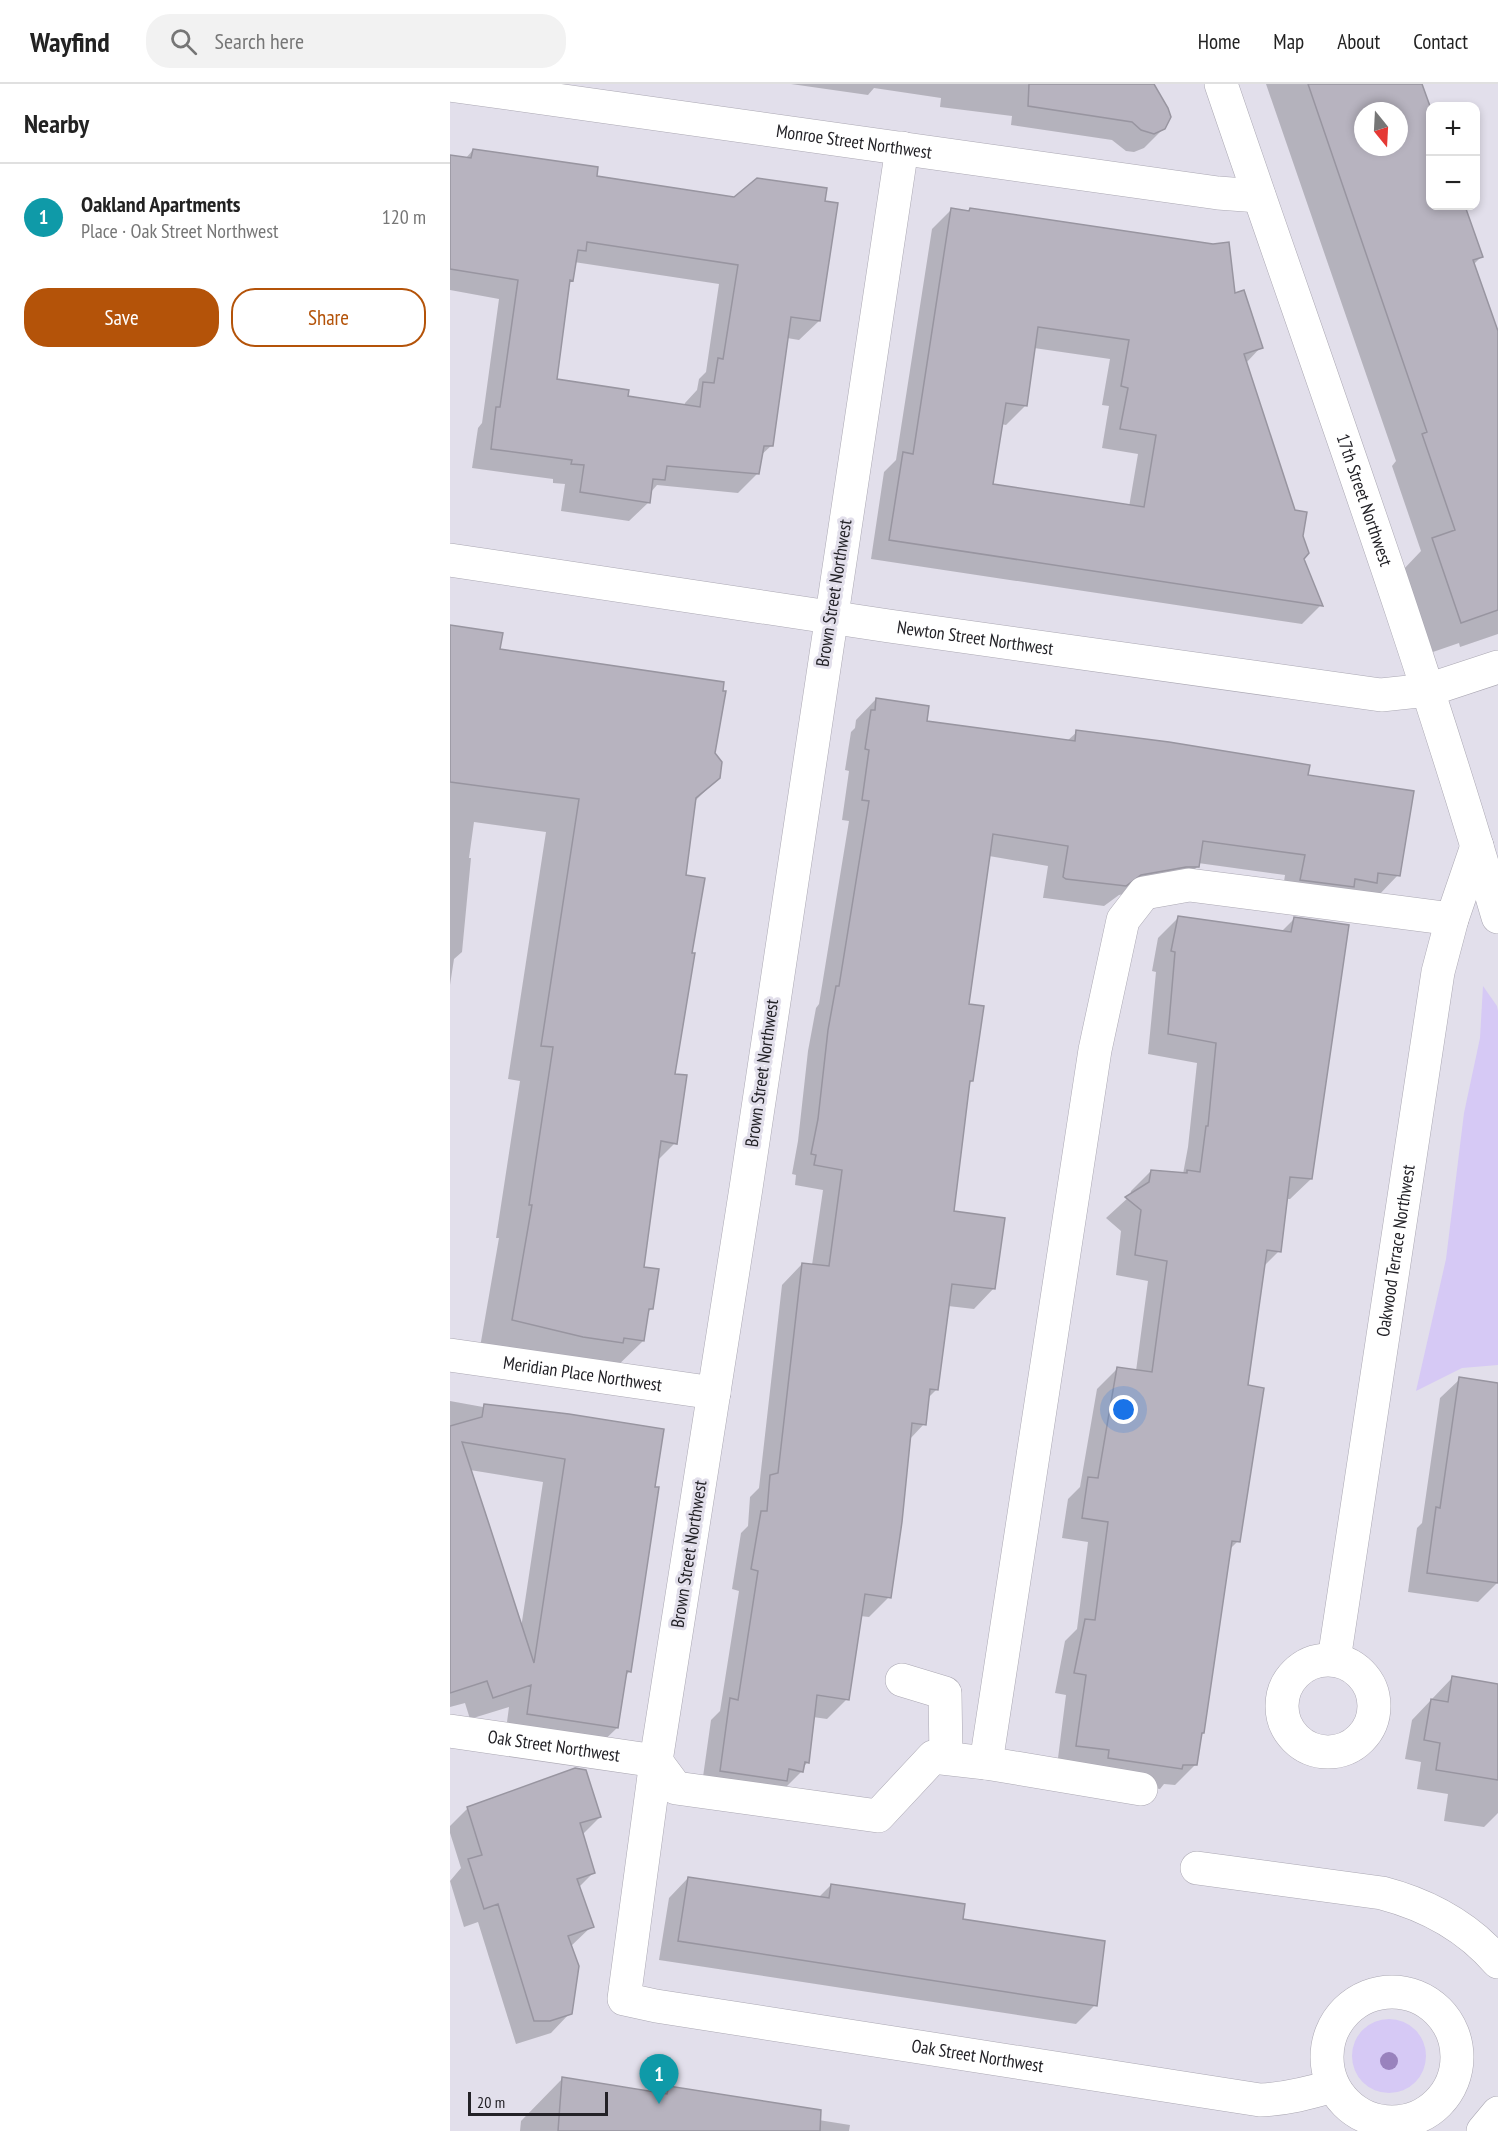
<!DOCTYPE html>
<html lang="en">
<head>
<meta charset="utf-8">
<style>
  body { margin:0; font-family:"PT Sans Narrow",sans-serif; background:#f2f2f2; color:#222 }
  .controls { position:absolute; right:18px; top:18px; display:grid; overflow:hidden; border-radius:12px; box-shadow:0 3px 9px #0003 }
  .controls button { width:54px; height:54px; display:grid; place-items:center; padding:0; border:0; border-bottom:2px solid #e0e0e0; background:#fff; color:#222; font:30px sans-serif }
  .compass { position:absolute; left:904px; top:18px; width:54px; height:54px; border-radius:50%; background:#fff; box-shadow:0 3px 9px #0003; rotate:162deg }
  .scale { position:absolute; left:18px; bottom:15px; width:140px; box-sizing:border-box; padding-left:6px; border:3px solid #232227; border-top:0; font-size:16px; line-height:21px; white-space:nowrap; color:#232227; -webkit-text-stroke:4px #e2dfeb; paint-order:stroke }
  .you { position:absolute; left:674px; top:1326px; width:21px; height:21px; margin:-15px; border:4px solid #fff; border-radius:50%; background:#1a73e8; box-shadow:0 0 0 9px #1a73e833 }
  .badge { display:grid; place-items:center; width:39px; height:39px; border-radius:50%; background:#b45309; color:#fff; font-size:20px; font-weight:700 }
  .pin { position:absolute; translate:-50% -50px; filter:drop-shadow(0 2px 3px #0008) }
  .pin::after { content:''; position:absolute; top:32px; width:21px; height:18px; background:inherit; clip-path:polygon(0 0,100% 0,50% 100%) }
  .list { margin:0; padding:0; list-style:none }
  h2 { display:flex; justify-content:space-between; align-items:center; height:78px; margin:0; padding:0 24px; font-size:26px }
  h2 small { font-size:20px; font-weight:400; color:#767676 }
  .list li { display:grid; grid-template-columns:39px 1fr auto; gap:18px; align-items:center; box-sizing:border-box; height:108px; padding:0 24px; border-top:2px solid #e0e0e0 }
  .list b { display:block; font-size:22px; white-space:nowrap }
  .list p { margin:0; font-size:20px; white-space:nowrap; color:#767676 }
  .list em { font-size:20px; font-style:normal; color:#767676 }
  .actions { display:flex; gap:12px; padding:18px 24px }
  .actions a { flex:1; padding:14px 0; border:2px solid #b45309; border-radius:24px; text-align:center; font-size:21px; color:#b45309 }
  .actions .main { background:#b45309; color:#fff }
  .icon { flex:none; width:33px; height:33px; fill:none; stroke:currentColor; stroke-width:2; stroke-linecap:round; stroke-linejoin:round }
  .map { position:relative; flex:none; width:1048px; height:2047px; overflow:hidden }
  header { display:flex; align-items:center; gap:36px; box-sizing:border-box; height:84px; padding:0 30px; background:#fff; border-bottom:2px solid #e0e0e0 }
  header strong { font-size:28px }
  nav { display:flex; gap:33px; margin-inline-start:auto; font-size:21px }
  .search { width:420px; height:54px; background:#f2f2f2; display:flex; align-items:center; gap:15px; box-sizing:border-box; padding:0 21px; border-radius:24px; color:#767676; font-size:22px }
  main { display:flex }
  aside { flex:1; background:#fff }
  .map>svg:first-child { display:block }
</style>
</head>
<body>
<header>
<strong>Wayfind</strong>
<div class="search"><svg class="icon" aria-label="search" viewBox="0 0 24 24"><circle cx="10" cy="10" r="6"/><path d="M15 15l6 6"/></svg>Search here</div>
<nav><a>Home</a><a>Map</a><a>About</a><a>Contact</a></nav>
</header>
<main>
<aside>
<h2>Nearby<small></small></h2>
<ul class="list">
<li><span class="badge" style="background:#0f9aa8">1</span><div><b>Oakland Apartments</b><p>Place · Oak Street Northwest</p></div><em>120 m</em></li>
</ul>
<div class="actions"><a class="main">Save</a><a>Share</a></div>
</aside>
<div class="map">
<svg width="1048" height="2047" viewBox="0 0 1048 2047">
  <rect width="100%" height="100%" fill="#e2dfeb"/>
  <path fill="#d6c9f5" d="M1033 902 1047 922 1048 927V1281L1012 1284 966 1307 996 1175 1014 1029 1030 954Z
    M902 1972a37 37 0 1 1 74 0a37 37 0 1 1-74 0Z"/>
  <path fill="#0003" fill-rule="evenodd" d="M341 0H699L714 44 694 64 684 68 676 67 662 56 561 41 562 32 490 23 491 14 424 4 418 11Z
    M816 0H964L980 122H1013L1031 173 1023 181 1048 252V550L1010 563 1009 559 980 569 952 487 971 467 942 382 946 377ZM913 27H949V63H913Z
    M23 66 145 93 285 114 369 237 349 256 337 254 322 361 310 372 308 389 288 409 207 401 200 409 199 418 179 437 111 427 115 400 103 399V395L22 384 28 344 32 339 49 215 0 206V73L15 75ZM124 178 269 200 256 288 249 295 247 306 235 319 234 322 177 314 106 296 118 199 122 196Z
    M520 125 784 211 811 263 796 279 852 452V474L871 521 852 540 421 475 434 388 446 376 482 145 501 126 518 128ZM584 264 660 275 652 321 659 322 652 364 688 370 679 423 542 402 551 340 556 341 575 322Z
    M0 542 264 670 269 693 244 718 234 792 224 991 225 1059 206 1078 192 1184 201 1225 197 1229 193 1257 159 1290 29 1269 49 1154H46L70 997 58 995 96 748 24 738 19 774H21L12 868 4 875 0 901Z
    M426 615 475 638 617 657 627 648 857 693 948 791 928 812 831 817 835 791 748 779 747 783 727 803 714 802 669 811 654 822 595 814H593L598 782 539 772 518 922 522 997 518 1000 502 1129 544 1204 524 1225 498 1222 486 1306 478 1314 474 1340 459 1356 439 1513 419 1533 410 1532 397 1615 377 1635 363 1633 358 1678 353 1683 352 1687 331 1708 251 1707 261 1636 270 1627 289 1507 282 1505 291 1449 298 1442 300 1413 309 1404 332 1201 352 1180 362 1181 373 1106 345 1101 346 1091 342 1090 348 1057 358 967 366 924 369 920 399 737 392 736 399 687 395 686 401 648 405 644 406 636Z
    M729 833 831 848 844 835 861 1095 840 1115H836L829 1167 812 1184 796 1303 788 1457 779 1466 753 1649 750 1651 746 1680 725 1701 714 1700 710 1705 638 1694 607 1682 616 1611 605 1609 615 1557 627 1545 638 1458 612 1454 618 1415 630 1403 647 1305 667 1285 686 1287 698 1197 666 1191 671 1147 656 1134 680 1112 681 1107 701 1087 733 1090 738 1063 747 979 698 970 706 888 702 887 708 854Z
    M1010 1295 1048 1300V1498L1028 1518 958 1508 967 1444 972 1439 990 1314Z
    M0 1317 33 1323 35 1321 204 1404 190 1522 179 1588 175 1592 167 1644 144 1666 55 1653 59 1623 20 1635 15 1619 0 1623ZM20 1386 93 1398 71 1544Z
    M1002 1594 1048 1601V1729L1034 1743 994 1737 998 1710 967 1705 971 1678 955 1675 962 1636Z
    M18 1724 150 1733 132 1751 144 1788 129 1803 142 1842 120 1863V1929L101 1949 66 1960 28 1838 14 1843 0 1797 11 1784 0 1749V1742Z
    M238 1794 368 1814 381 1801 512 1836 645 1921 626 1940 209 1876 219 1814Z
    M112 1995 212 2011 219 2003 306 2026 400 2041 399 2047H70L71 2037Z"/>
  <path fill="#b7b3bf" stroke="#9895a0" stroke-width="1.5" fill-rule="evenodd" d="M579 0H704L718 24 721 33 715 45 704 50 691 46 682 38 578 22Z
    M858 0H972L981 25V122H1015L1033 173 1023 176 1048 247V526L1011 539 982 454 1005 446 972 350 977 348ZM913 27H949V63H913Z
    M23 65 148 83 147 92 284 113 307 94 377 104 375 117 388 119 370 237 341 233 323 362H314L309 390 217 382 215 396 203 395 200 419 130 408 134 381 121 380 122 376 41 365 46 323H50L68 196 0 185V71L21 74ZM137 158 288 181 273 275 268 274 264 299 253 298 250 323 178 312 179 306 107 295 120 196 123 197 128 166 136 167Z
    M501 124 519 127 520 124 763 160 779 158 785 209 794 206 813 264 794 270 845 426 857 428 853 452 859 469 854 475 873 522 439 456 453 368 463 370ZM588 243 679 256 671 302 678 304 670 345 706 351 694 423 543 400 556 319 577 322Z
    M0 541 53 549 50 565 274 598 273 607H276L265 669 272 678 270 694 246 714 236 791 255 794 242 869H245L225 990 237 991 227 1060 211 1057 194 1183 209 1185 203 1225H199L194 1257 174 1254 173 1259 133 1253 62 1236 82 1121H79L103 963 91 962 129 715 0 698Z
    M426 614 479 622 477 637 625 657 626 646 719 658 860 681 858 691 964 707 950 792 928 789 927 799 905 795 904 803 850 796 855 771 753 757 749 783H736L691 791 676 802 616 795 613 793 618 762 543 750 519 920 534 922 523 997H520L504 1127 555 1134 545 1205 502 1200 488 1306 480 1305 476 1341 462 1339 452 1438 441 1514 415 1510 399 1616 367 1611 359 1679 355 1678 353 1688 339 1685 337 1697 270 1687 280 1614 288 1616 308 1487 301 1485 311 1427H317L320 1391 328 1389 352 1179 379 1182 392 1086 364 1081 366 1071 361 1070 368 1035 378 946 386 902H389L419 717 412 716 419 666 415 665 421 626H425Z
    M728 832 841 848 844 833 899 841 862 1095 840 1093 831 1168 817 1166 798 1301 814 1304 790 1458 782 1457 754 1649H752L747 1681H733L732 1685 658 1674 659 1666 626 1662 636 1591 624 1589 635 1535 645 1536 658 1438 632 1434 638 1393 648 1394 667 1283 702 1288 717 1177 685 1171 691 1126 675 1113 699 1098 701 1086 737 1089V1086L750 1088 756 1042H758L766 959 718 950 725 868 721 867Z
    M1009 1293 1048 1299V1499L977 1489 986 1423 990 1424Z
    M34 1320 119 1330 214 1345 205 1403H209L191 1523 181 1588 177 1587 168 1644 77 1630 81 1601 43 1614 37 1597 0 1609V1342L32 1333ZM12 1358 115 1375 84 1579 38 1437Z
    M1002 1592 1048 1600V1696L986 1686 990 1659 974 1656 981 1615 998 1618Z
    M125 1684 136 1686 151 1733 130 1739 145 1789 127 1795 144 1843 118 1852 129 1882 122 1930 100 1937H84L48 1820 34 1825 18 1775 32 1771 17 1723Z
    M238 1793 379 1814 381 1800 415 1805 515 1820 513 1835 655 1857 647 1922 228 1857Z
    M112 1993 217 2010 219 2002 371 2026 370 2047H108Z"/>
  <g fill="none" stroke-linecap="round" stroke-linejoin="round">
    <defs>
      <g id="minor">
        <path id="s1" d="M771 0C865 277 966 552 1048 833"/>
        <path id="s2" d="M0 1 768 109 809 112"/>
        <path id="s3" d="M452 64 296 1104 206 1677 174 1915 206 1922 810 2016C836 2015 859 2009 883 2002"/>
        <path id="s4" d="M0 476 439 542 931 611 978 606 1048 583"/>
        <path id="s5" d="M0 1271 264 1309"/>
        <circle cx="878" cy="1622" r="46"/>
        <path id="s6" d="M884 1576 988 888 1002 835 1027 762"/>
        <path d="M452 1596 495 1609 496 1674"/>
        <path id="s7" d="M0 1647 206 1677 226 1704 428 1732 483 1673 536 1679 645 966 673 836 694 809 739 801 1002 835"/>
        <path d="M536 1679 691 1705"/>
        <path d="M747 1784 932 1809C978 1821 1017 1842 1048 1878"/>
        <circle cx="942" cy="1973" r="65"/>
        <path d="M1033 2047 1048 2029"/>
      </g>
    </defs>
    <use href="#minor" stroke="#aba8b3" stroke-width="34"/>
    <use href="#minor" stroke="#fff" stroke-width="33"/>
  </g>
  <circle fill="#9982bd" cx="939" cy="1977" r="9"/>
  <g text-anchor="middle" stroke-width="6" stroke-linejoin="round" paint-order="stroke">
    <g font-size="18" fill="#232227" stroke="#e2dfeb">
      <text dy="6" stroke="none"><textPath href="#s2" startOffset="408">Monroe Street Northwest</textPath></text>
      <text dy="6" stroke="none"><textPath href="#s1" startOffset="440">17th Street Northwest</textPath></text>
      <text transform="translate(384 509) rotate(-81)" y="6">Brown Street Northwest</text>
      <text dy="6" stroke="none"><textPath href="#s4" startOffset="531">Newton Street Northwest</textPath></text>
      <text transform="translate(312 989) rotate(-82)" y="6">Brown Street Northwest</text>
      <text dy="6" stroke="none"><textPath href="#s6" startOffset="414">Oakwood Terrace Northwest</textPath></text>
      <text dy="6" stroke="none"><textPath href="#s5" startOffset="134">Meridian Place Northwest</textPath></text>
      <text transform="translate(239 1470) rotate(-81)" y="6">Brown Street Northwest</text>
      <text dy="6" stroke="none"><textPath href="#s7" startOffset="105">Oak Street Northwest</textPath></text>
      <text dy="6" stroke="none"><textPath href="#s3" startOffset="2230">Oak Street Northwest</textPath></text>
    </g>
  </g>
</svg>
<div class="controls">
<button>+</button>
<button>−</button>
</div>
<svg class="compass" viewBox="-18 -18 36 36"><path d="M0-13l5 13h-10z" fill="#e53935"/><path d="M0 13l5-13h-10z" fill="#767676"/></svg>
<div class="scale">20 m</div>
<div class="you"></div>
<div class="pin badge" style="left:209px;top:2020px;background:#0f9aa8">1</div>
</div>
</main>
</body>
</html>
